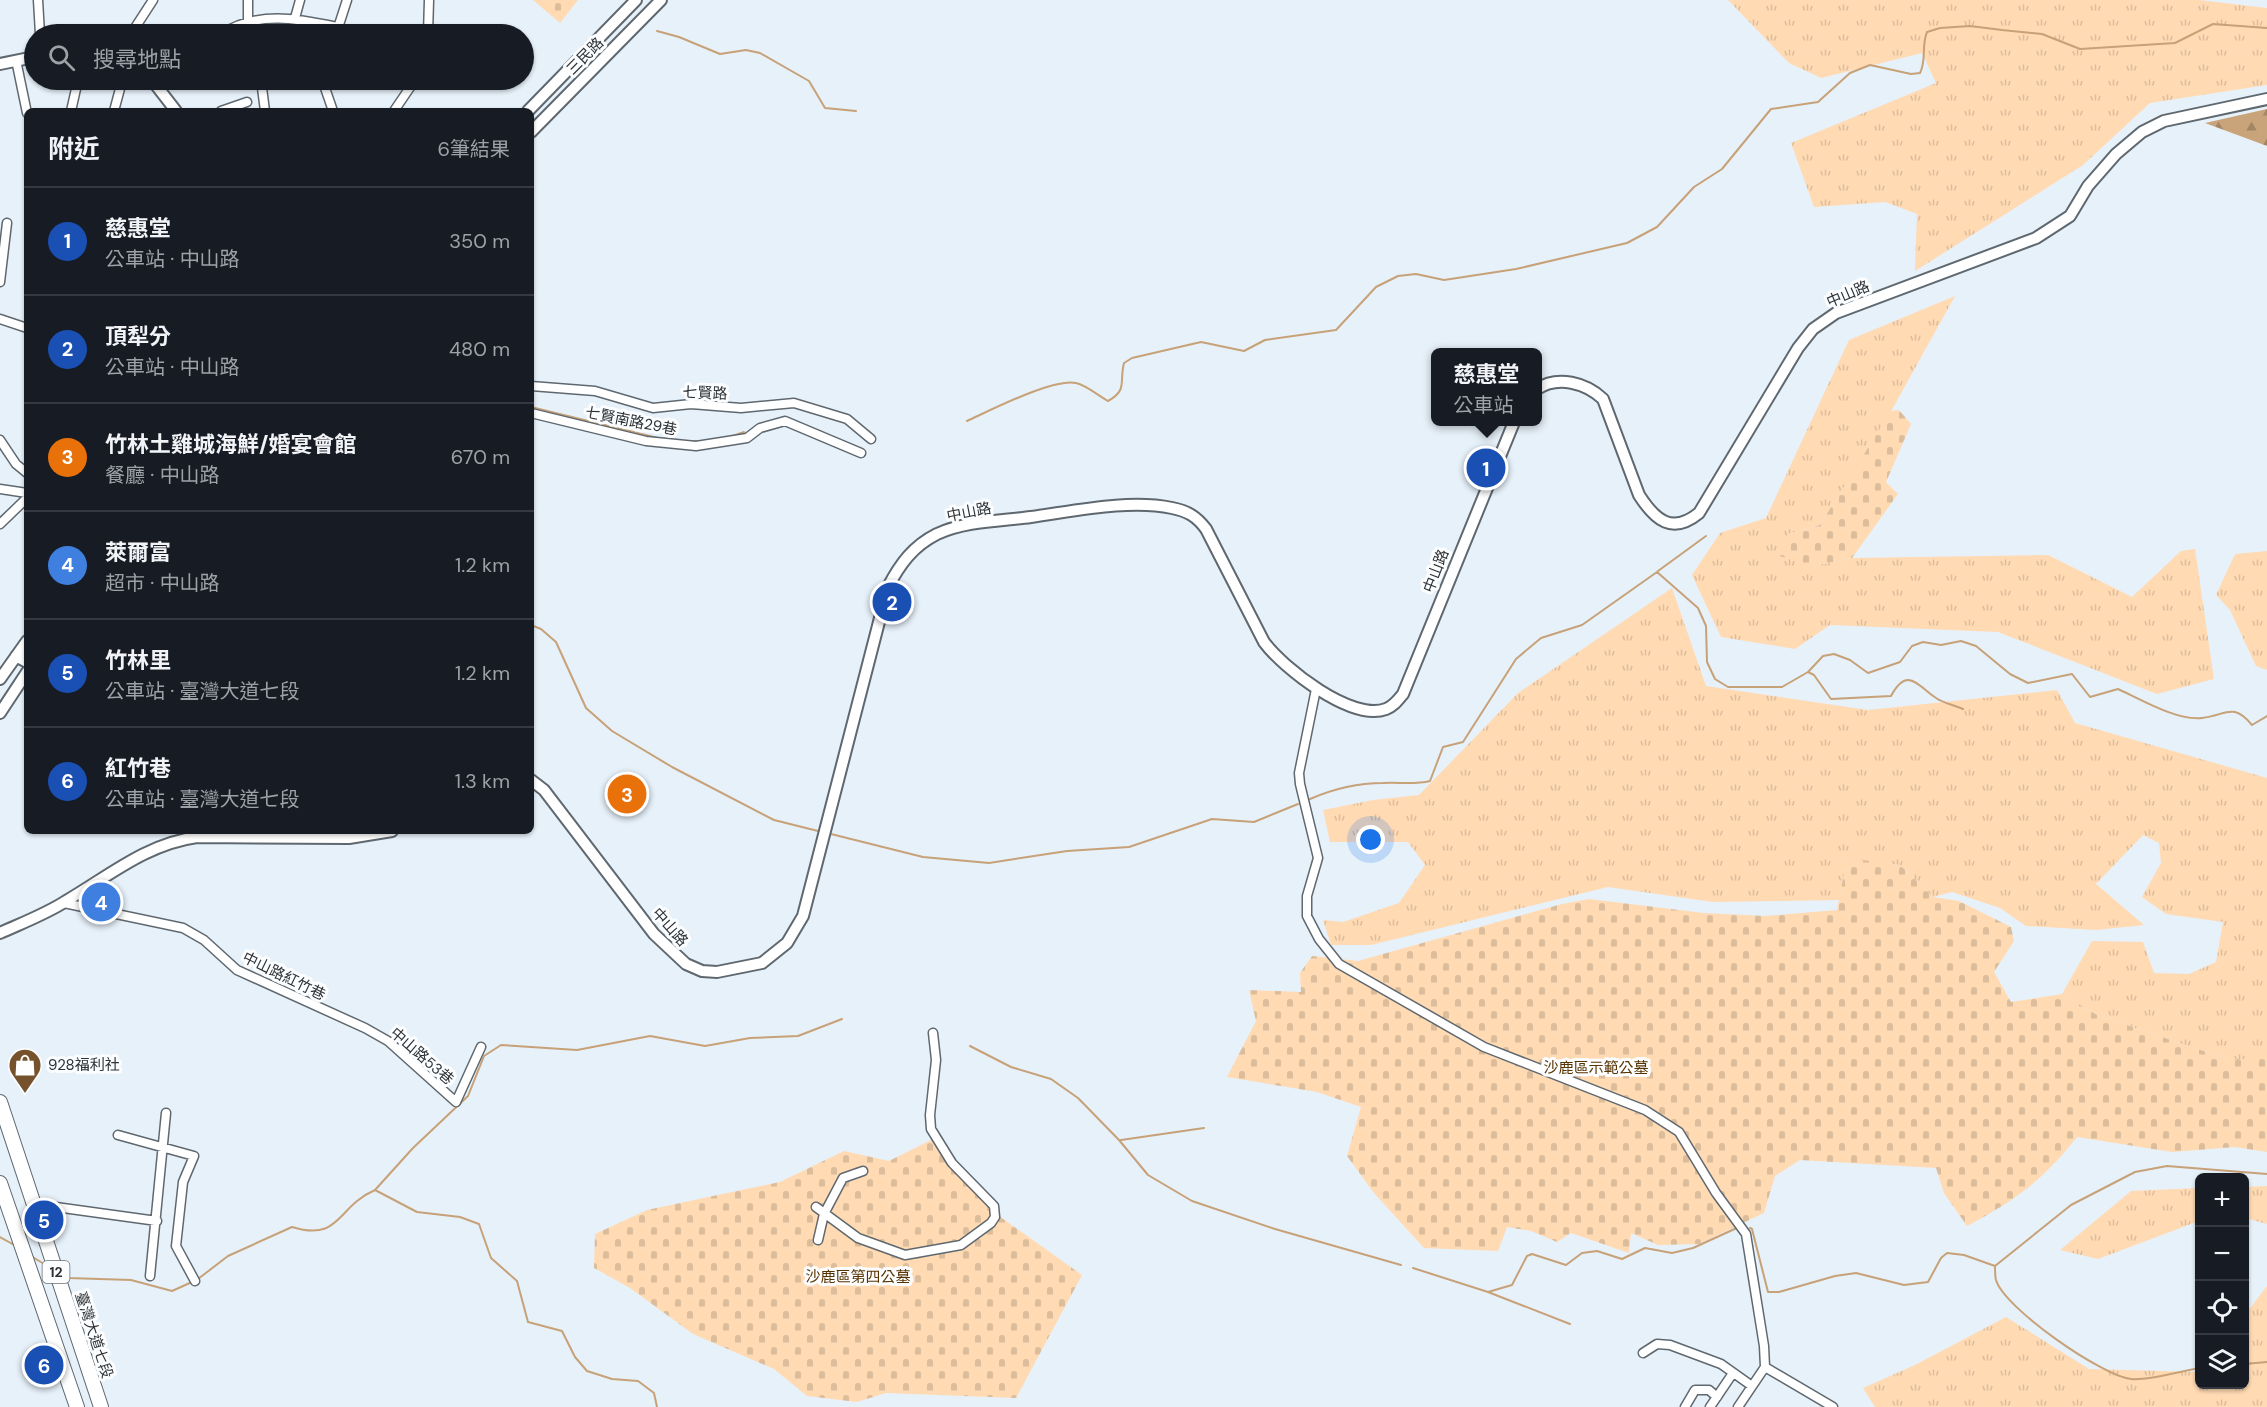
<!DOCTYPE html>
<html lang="zh-TW">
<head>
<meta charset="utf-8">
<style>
  body { margin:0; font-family:"DM Sans","Noto Sans TC",sans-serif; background:#20242c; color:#f1f3f6 }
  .controls { position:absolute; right:18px; bottom:18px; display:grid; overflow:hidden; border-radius:9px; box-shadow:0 2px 4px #0004 }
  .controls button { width:54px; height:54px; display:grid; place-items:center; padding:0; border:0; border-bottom:2px solid #363941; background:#171b24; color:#f1f3f6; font:30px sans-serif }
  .you { position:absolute; left:1371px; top:840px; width:21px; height:21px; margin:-15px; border:4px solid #fff; border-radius:50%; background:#1a73e8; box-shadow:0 0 0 9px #1a73e833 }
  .badge { display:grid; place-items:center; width:39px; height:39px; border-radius:50%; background:#b9ab9b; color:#fff; font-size:20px; font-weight:700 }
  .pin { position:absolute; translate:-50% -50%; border:3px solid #fff; box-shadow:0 2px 6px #0006 }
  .popup { position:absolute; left:1431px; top:348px; width:111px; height:78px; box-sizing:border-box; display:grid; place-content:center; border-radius:9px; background:#171b24; filter:drop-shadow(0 2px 4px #0005); font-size:20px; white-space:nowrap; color:#9ea1a6 }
  .popup b { font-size:22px; color:#f1f3f6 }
  .popup::after { content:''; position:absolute; left:50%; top:100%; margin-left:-12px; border:12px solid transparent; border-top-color:#171b24 }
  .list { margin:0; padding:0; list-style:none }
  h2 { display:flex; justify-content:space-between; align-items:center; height:78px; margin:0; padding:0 24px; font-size:26px }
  h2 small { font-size:20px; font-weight:400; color:#9ea1a6 }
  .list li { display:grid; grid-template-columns:39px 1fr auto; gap:18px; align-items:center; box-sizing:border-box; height:108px; padding:0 24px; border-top:2px solid #363941 }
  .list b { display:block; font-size:22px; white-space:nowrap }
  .list p { margin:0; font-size:20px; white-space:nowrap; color:#9ea1a6 }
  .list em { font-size:20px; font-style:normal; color:#9ea1a6 }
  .icon { flex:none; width:33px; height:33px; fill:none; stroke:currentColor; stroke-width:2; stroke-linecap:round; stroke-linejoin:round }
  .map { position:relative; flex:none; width:2267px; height:1407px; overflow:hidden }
  .search { position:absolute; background:#171b24; box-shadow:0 2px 4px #0004; left:24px; top:24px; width:510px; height:66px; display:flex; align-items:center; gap:15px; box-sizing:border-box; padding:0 21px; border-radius:33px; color:#9ea1a6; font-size:22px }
  .panel { position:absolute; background:#171b24; box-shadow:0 2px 4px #0004; left:24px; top:108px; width:510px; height:726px; border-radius:9px }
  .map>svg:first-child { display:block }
</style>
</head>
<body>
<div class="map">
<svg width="2267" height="1407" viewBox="0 0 2267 1407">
  <defs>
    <pattern id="grass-tufts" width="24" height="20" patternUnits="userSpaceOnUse" patternTransform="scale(1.5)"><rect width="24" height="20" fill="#ffdab3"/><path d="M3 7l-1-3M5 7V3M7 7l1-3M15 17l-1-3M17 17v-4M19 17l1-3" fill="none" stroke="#dbbc9b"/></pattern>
    <pattern id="forest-firs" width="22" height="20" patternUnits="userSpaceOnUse" patternTransform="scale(1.5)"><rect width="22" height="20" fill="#c9a37a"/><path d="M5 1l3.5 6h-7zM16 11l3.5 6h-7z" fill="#a48565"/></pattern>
    <pattern id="cemetery-stones" width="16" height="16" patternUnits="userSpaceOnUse" patternTransform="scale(1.5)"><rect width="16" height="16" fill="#ffdab3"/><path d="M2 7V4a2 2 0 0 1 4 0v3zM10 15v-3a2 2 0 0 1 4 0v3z" fill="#dbbc9b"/></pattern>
  </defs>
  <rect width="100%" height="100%" fill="#e7f1fa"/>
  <path fill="url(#grass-tufts)" d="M1728 0H2199L2267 8V85L2150 103 2083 165 1915 271 1917 214 1885 202 1814 207 1791 143 1936 83 1922 53 1821 78 1789 63Z
    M1955 296 1884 424 1820 525 1788 534 1813 566 1852 558 2048 555 2132 597 2181 551 2195 549 2214 679 2157 694 1998 632 1830 625 1795 649 1721 637 1692 575 1720 533 1766 518 1849 340Z
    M2267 551V670L2256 666 2230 610 2216 595 2235 554Z
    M1672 588 1706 686 1868 710 2057 690 2075 723 2267 778V1059H2227L2097 1015 2062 994 2092 941 2143 942 2154 973 2189 974 2216 962 2223 922 2166 914 2142 897 2161 863 2159 843 2143 835 2096 884 2144 925 2096 930 2026 926 2000 908 1952 892 1933 897 1900 865 1847 859 1839 900 1713 902 1608 887 1371 945H1331L1323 920 1343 922 1399 903 1425 865 1408 842H1330L1323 810 1373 800 1419 795 1518 693Z
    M2267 1186V1224L2245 1218V1187Z
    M2199 1188V1221L2098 1259 2060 1250 2131 1191Z
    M2267 1286V1407H1875L1863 1388 1915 1365 2006 1317 2089 1369 2199 1372 2200 1384H2244L2245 1315Z"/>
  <path fill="url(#forest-firs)" d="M2267 109V146L2205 123Z"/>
  <path fill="url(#cemetery-stones)" d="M533 0H578L560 23Z
    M1899 410 1911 424 1886 482 1898 494 1852 558 1813 566 1776 555 1788 534 1820 525 1891 411Z
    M1847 858 1900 865 1933 897 1959 901 2011 927 2014 941 1994 972 2011 1002 2062 994 2097 1015 2227 1059H2267V1152L2235 1147 2172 1152 2077 1137C2042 1181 2017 1199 1967 1226L1944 1193 1936 1168 1800 1160 1775 1176 1764 1213 1699 1244 1658 1245 1631 1233 1629 1253 1571 1233 1557 1242 1531 1231 1507 1227 1498 1251 1424 1248 1374 1193 1347 1156 1361 1107 1317 1092 1227 1077 1256 1021 1249 990 1301 992 1300 973 1312 956 1358 961 1562 904 1589 899 1704 913 1766 916 1837 910Z
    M933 1139 999 1216 1082 1275 1016 1398 886 1393 857 1402 807 1396 774 1369 693 1334 630 1288 594 1268 595 1234 647 1210 780 1182 844 1151 889 1161Z"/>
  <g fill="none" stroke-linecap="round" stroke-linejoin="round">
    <path stroke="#c7a178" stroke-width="2" d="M657 31 679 37 720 54 746 50 760 53 809 81 825 108 856 111
      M531 407 662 439
      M967 421C989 411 1053 378 1076 383 1086 385 1099 396 1108 401 1128 390 1119 382 1124 363L1132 358 1201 342 1244 351 1265 340 1336 330 1376 287 1398 276 1416 274 1444 280 1516 269 1627 243 1657 227 1694 187 1722 169 1771 109 1818 102 1850 73 1870 65 1911 74 1920 73C1927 59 1921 46 1927 32L1940 28 1970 26 2002 30 2042 34 2080 49 2175 43 2213 24 2267 28
      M730 437 744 432
      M686 441H704
      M1658 571 1706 536
      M531 625 541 629 556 642 586 708 612 731 672 767 774 820 818 831
      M1808 672 1814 675 1831 699 1891 696C1907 666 1917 685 1936 698 1943 703 1954 705 1963 709
      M1310 799C1333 789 1358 783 1383 783 1400 782 1414 785 1430 781L1443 747 1463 742 1516 659 1541 638 1582 625 1657 572 1698 608 1706 626 1707 662 1715 679 1728 687H1782L1808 672 1823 656 1834 654 1850 660 1868 673 1900 662 1912 646 1923 642 1941 645 1961 641 1976 646 2010 674 2028 683 2072 674 2090 697 2118 689C2140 699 2177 721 2202 718 2227 715 2233 702 2252 725L2267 716
      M831 834 923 857 989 863 1067 851 1129 847 1212 819 1254 822 1298 804
      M970 1046 1011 1067 1051 1079 1078 1098 1119 1140 1148 1175 1192 1201 1275 1229 1401 1265
      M1121 1140 1204 1128
      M375 1190 413 1148 468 1096 484 1056 501 1045 577 1050 650 1036 705 1046 750 1038 798 1036 842 1019
      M1750 1228 1752 1229 1768 1292H1779L1835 1276 1856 1273 1904 1285 1928 1282 1941 1258 1947 1253 1964 1255 1995 1266 2071 1205 2135 1172 2167 1166 2267 1174
      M0 1237 16 1246
      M31 1256 49 1267
      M1995 1266C1995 1270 1995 1276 1996 1280 2004 1308 2102 1376 2131 1379 2149 1381 2181 1371 2200 1368
      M1413 1268 1488 1292 1570 1324
      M64 1276 68 1278 131 1280 172 1291 192 1282
      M198 1279 228 1256 292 1227C341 1242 336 1207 375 1190L417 1212 460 1217 479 1224 491 1258 517 1281 528 1322 562 1331 575 1357 587 1371 612 1379 638 1381 654 1393 657 1407
      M1488 1292 1512 1285 1527 1256 1532 1254 1566 1265 1582 1253 1597 1251 1622 1259 1645 1248 1672 1253 1693 1248 1739 1227
      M2244 1364 2267 1362"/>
    <defs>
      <path id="minor" d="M38 0 40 34
        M248 0V34
        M295 18 300 0
        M131 34 153 0
        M222 34C258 10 299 19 338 27
        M336 34 347 0
        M428 34 429 0
        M16 60 27 113
        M261 80 265 111
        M326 80 324 85 333 111
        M158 86 166 80
        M71 111 78 80
        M114 111 121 85 126 80
        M221 111 247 102
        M394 111 415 80
        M0 282 7 223
        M0 319 27 328
        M531 386 595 391 653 408 691 404 741 408 794 403 847 419 871 439
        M531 413 646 441 696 446 747 438 760 428 785 421 861 453
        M0 440 16 464 27 473
        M0 489 27 493
        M0 524 27 498
        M1316 689 1299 773 1300 784 1318 858 1307 896V916L1319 939 1339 964 1484 1047 1645 1110 1679 1132 1716 1193 1746 1234 1764 1346 1765 1367 1833 1407
        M64 903 183 928 204 940 237 970 365 1028 388 1041 456 1102 481 1047
        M118 1135 194 1156 183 1182 176 1246 195 1281
        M34 1204 157 1221
        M816 1207 858 1238 905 1255 961 1245 991 1223 995 1217 994 1206 952 1163 931 1129 930 1115 936 1060 933 1033
        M818 1240 824 1214 843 1178 863 1171
        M150 1276 166 1113
        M1643 1353 1657 1344 1670 1345 1721 1364 1752 1386
        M1685 1407 1695 1390H1709L1717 1397
        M1710 1407 1733 1373
        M1738 1407 1765 1367"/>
      <path id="tertiary" d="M0 64 34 57
        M152 80 176 111
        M528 111 636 0
        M531 132 661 0
        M1537 389C1558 375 1586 383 1603 399L1639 495C1655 520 1672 535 1699 513L1798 348 1813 329 1836 313 2036 238 2070 216 2088 186 2116 154 2142 132 2164 121 2267 99
        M16 656 27 662
        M0 679 27 641
        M0 713 27 672
        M531 780 544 790 654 934 686 964 702 971 717 972 762 963 787 943 803 916 888 587C900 564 913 546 937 534 965 521 1000 521 1031 517 1075 511 1129 499 1172 508 1188 511 1197 517 1206 529L1264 642C1283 668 1352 722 1386 709 1394 706 1398 700 1403 694L1514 422
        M0 933C22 923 46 914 66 901 109 876 146 844 197 837L349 838 392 831"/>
      <path id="primary" d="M0 1102 101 1407
        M0 1183 77 1407"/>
    </defs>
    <use href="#minor" stroke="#5f686f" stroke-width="11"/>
    <use href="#tertiary" stroke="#5f686f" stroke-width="14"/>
    <use href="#primary" stroke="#5f686f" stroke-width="16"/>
    <use href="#minor" stroke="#fff" stroke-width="8"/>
    <use href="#tertiary" stroke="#fff" stroke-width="10"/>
    <use href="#primary" stroke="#fff" stroke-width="14"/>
  </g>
  <defs>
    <symbol id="shop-pin" viewBox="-11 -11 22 30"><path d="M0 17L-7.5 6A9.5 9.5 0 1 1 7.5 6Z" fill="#75522b" stroke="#fbfdff"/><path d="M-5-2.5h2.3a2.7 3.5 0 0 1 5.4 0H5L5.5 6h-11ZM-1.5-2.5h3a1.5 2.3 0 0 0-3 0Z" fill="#fff"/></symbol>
  </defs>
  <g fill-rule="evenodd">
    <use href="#shop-pin" x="6" y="1046" width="38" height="52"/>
  </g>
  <g text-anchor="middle" stroke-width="6" stroke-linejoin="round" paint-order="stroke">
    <rect fill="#fbfdff" stroke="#6c6f72" stroke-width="1.5" x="42.5" y="1261" width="27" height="22" rx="4.5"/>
    <g font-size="14" font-weight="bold" fill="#2e3235">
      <text x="56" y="1277">12</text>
    </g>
    <g font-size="15" fill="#2e3235" stroke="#fbfdff">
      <text transform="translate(585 56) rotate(-45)" y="5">三民路</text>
      <text transform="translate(1848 294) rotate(-23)" y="5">中山路</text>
      <text transform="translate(705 393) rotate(2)" y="5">七賢路</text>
      <text transform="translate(631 421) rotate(11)" y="5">七賢南路29巷</text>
      <text transform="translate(969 512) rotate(-11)" y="5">中山路</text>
      <text transform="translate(1436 571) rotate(-69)" y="5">中山路</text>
      <text transform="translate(670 927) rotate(48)" y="5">中山路</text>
      <text transform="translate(284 976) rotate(26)" y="5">中山路紅竹巷</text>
      <text transform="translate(422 1056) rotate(41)" y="5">中山路53巷</text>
      <text transform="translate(94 1335) rotate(72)" y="5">臺灣大道七段</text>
    </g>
    <g font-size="15" fill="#2e3235" stroke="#fbfdff" text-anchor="start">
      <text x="48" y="1070">928福利社</text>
    </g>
    <g font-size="15" fill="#583400" stroke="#fbfdff">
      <text x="1596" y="1073">沙鹿區示範公墓</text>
      <text x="858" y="1282">沙鹿區第四公墓</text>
    </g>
  </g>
</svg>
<div class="controls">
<button>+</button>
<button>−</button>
<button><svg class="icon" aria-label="locate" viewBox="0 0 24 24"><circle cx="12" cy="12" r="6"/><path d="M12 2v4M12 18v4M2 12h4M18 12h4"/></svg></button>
<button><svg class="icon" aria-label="layers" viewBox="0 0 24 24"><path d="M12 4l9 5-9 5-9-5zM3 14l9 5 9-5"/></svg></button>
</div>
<div class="you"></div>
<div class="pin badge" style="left:1486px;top:468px;background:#1a4fb4">1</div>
<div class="popup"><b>慈惠堂</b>公車站</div>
<div class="pin badge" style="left:892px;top:602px;background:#1a4fb4">2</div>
<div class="pin badge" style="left:627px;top:794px;background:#e8710a">3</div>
<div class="pin badge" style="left:101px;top:902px;background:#3f7fe0">4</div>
<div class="pin badge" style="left:44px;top:1220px;background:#1a4fb4">5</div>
<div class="pin badge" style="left:44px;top:1365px;background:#1a4fb4">6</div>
<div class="search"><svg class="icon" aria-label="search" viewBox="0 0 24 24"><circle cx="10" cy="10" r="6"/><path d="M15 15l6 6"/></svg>搜尋地點</div>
<section class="panel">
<h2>附近<small>6筆結果</small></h2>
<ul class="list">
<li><span class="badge" style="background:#1a4fb4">1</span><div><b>慈惠堂</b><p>公車站 · 中山路</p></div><em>350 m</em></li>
<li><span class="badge" style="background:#1a4fb4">2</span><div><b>頂犁分</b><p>公車站 · 中山路</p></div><em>480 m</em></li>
<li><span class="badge" style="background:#e8710a">3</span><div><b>竹林土雞城海鮮/婚宴會館</b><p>餐廳 · 中山路</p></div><em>670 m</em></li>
<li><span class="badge" style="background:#3f7fe0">4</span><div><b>萊爾富</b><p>超市 · 中山路</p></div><em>1.2 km</em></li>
<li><span class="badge" style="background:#1a4fb4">5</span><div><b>竹林里</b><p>公車站 · 臺灣大道七段</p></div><em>1.2 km</em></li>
<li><span class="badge" style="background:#1a4fb4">6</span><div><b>紅竹巷</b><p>公車站 · 臺灣大道七段</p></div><em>1.3 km</em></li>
</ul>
</section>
</div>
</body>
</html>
